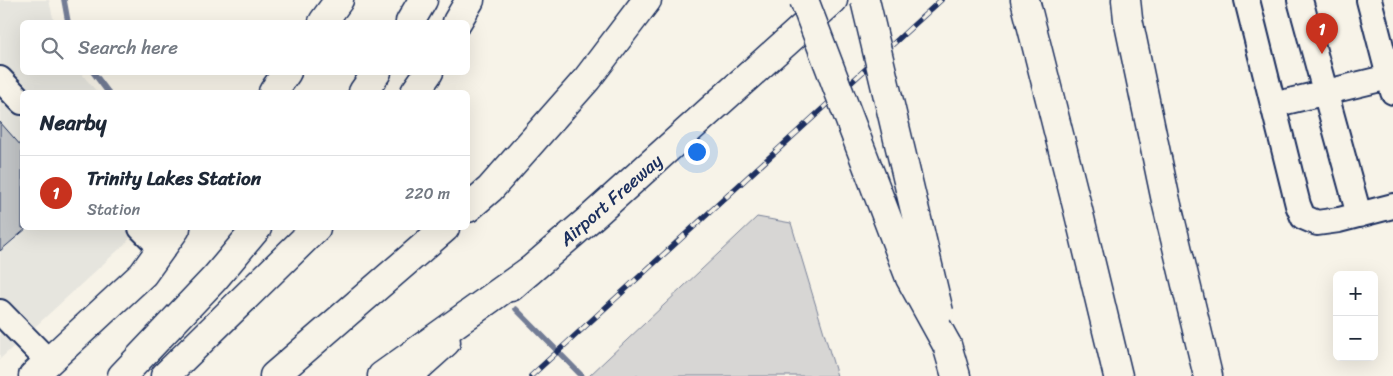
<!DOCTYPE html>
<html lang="en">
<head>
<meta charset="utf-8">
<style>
  body { margin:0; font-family:Sriracha,sans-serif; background:#f2f2f3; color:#1f2937 }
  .controls { position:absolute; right:15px; bottom:15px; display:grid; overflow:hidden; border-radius:8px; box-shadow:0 5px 20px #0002 }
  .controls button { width:45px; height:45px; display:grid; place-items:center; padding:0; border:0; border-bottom:1px solid #e0e1e3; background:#fff; color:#1f2937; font:25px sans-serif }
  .you { position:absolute; left:696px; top:151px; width:18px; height:18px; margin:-12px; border:4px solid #fff; border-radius:50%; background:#1a73e8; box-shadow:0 0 0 8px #1a73e833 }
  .badge { display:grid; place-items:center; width:32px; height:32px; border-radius:50%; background:#c8321e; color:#fff; font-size:16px; font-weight:700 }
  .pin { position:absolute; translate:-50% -41px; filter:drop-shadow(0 1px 2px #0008) }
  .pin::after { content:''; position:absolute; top:26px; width:18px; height:15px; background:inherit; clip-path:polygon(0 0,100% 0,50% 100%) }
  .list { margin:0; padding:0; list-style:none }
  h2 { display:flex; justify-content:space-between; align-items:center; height:65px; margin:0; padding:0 20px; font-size:21px }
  h2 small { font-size:16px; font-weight:400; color:#747a83 }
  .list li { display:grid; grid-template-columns:32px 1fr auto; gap:15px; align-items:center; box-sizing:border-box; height:75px; padding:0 20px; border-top:1px solid #e0e1e3 }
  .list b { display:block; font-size:19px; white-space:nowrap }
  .list p { margin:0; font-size:16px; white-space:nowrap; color:#747a83 }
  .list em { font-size:16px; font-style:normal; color:#747a83 }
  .icon { flex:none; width:28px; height:28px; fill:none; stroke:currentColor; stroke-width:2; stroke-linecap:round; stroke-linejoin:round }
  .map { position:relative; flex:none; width:1393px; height:376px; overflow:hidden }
  .search { position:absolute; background:#fff; box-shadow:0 5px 20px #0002; left:20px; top:20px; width:450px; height:55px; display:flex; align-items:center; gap:12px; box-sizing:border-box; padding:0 18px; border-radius:8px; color:#747a83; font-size:19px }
  .panel { position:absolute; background:#fff; box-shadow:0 5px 20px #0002; left:20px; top:90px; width:450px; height:140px; border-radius:8px }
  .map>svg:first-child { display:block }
</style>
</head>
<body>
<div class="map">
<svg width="1393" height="376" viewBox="0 0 1393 376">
  <rect width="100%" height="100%" fill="#f7f3e8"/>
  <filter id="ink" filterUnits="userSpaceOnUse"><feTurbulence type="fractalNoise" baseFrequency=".02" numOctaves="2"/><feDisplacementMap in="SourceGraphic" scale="10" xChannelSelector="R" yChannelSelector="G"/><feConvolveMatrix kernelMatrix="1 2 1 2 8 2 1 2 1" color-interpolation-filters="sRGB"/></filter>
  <g filter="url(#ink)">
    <path fill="#e6e5de" d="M0 0H49L54 22H22V72L81 73 97 92H22V228H136L127 242 0 359Z"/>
    <path fill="#d7d6d4" stroke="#798299" d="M757 217 791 223 837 376H589Z"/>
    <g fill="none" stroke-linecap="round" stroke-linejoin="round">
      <path stroke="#727c95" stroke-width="5.5" d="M64 0 68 22
        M93 72 108 92
        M516 309 582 376"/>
    </g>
    <path fill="#c0c3c5" stroke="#1b2f5e" d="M0 122 22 147V228H27L0 251Z"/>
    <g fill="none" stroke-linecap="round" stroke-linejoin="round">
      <defs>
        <path id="minor" d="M1247 0 1298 205 1303 217 1317 223 1339 220 1393 206
          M1300 0 1359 215
          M1369 0 1393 92
          M0 79 22 102
          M1273 105 1393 76
          M141 228 161 248
          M0 312 49 362"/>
        <path id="major" d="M323 22 339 0
          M273 92 287 72
          M511 287 593 216 833 0
          M33 376 143 274 176 228
          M408 376 446 342"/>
        <path id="highway" d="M1025 0 1078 210 1118 376
          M1126 0 1128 19 1166 201 1208 376
          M410 22 423 0
          M457 22 470 0
          M363 92 377 72
          M415 92 429 72
          M468 208 490 189 587 79 647 0
          M947 345 956 376
          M122 376 215 278 257 228
          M165 376 316 228
          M274 376 445 228
          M382 376 529 271"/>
      </defs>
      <use href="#minor" stroke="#1b2f5e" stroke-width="28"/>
      <use href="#major" stroke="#1b2f5e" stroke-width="31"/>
      <use href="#highway" stroke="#1b2f5e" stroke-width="31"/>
      <use href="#minor" stroke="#f7f3e8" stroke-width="24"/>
      <use href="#major" stroke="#f7f3e8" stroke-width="28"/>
      <use href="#highway" stroke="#f7f3e8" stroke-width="28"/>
      <defs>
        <path id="rail" d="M531 376 941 0"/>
      </defs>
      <use href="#rail" stroke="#1b2f5e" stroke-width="5.5"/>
      <use href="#rail" stroke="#f7f3e8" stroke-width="4" stroke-dasharray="11" stroke-linecap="butt"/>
      <defs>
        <path id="highway-bridge" d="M804 0 910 278 947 345
          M865 0 939 312"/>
      </defs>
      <use href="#highway-bridge" stroke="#1b2f5e" stroke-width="31" stroke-linecap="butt"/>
      <use href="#highway-bridge" stroke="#f7f3e8" stroke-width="28"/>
    </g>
  </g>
  <g text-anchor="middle" stroke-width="4" stroke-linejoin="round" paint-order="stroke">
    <g font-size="18" fill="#1b2f5e" stroke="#f7f3e8">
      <text transform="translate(611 200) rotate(-41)" y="6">Airport Freeway</text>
    </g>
  </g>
</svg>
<div class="controls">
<button>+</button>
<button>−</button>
</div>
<div class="you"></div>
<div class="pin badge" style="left:1322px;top:54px">1</div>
<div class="search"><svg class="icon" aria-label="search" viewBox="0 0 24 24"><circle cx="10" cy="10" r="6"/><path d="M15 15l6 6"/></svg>Search here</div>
<section class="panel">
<h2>Nearby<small></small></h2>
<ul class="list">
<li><span class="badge">1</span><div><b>Trinity Lakes Station</b><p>Station</p></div><em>220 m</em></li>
</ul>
</section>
</div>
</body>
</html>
